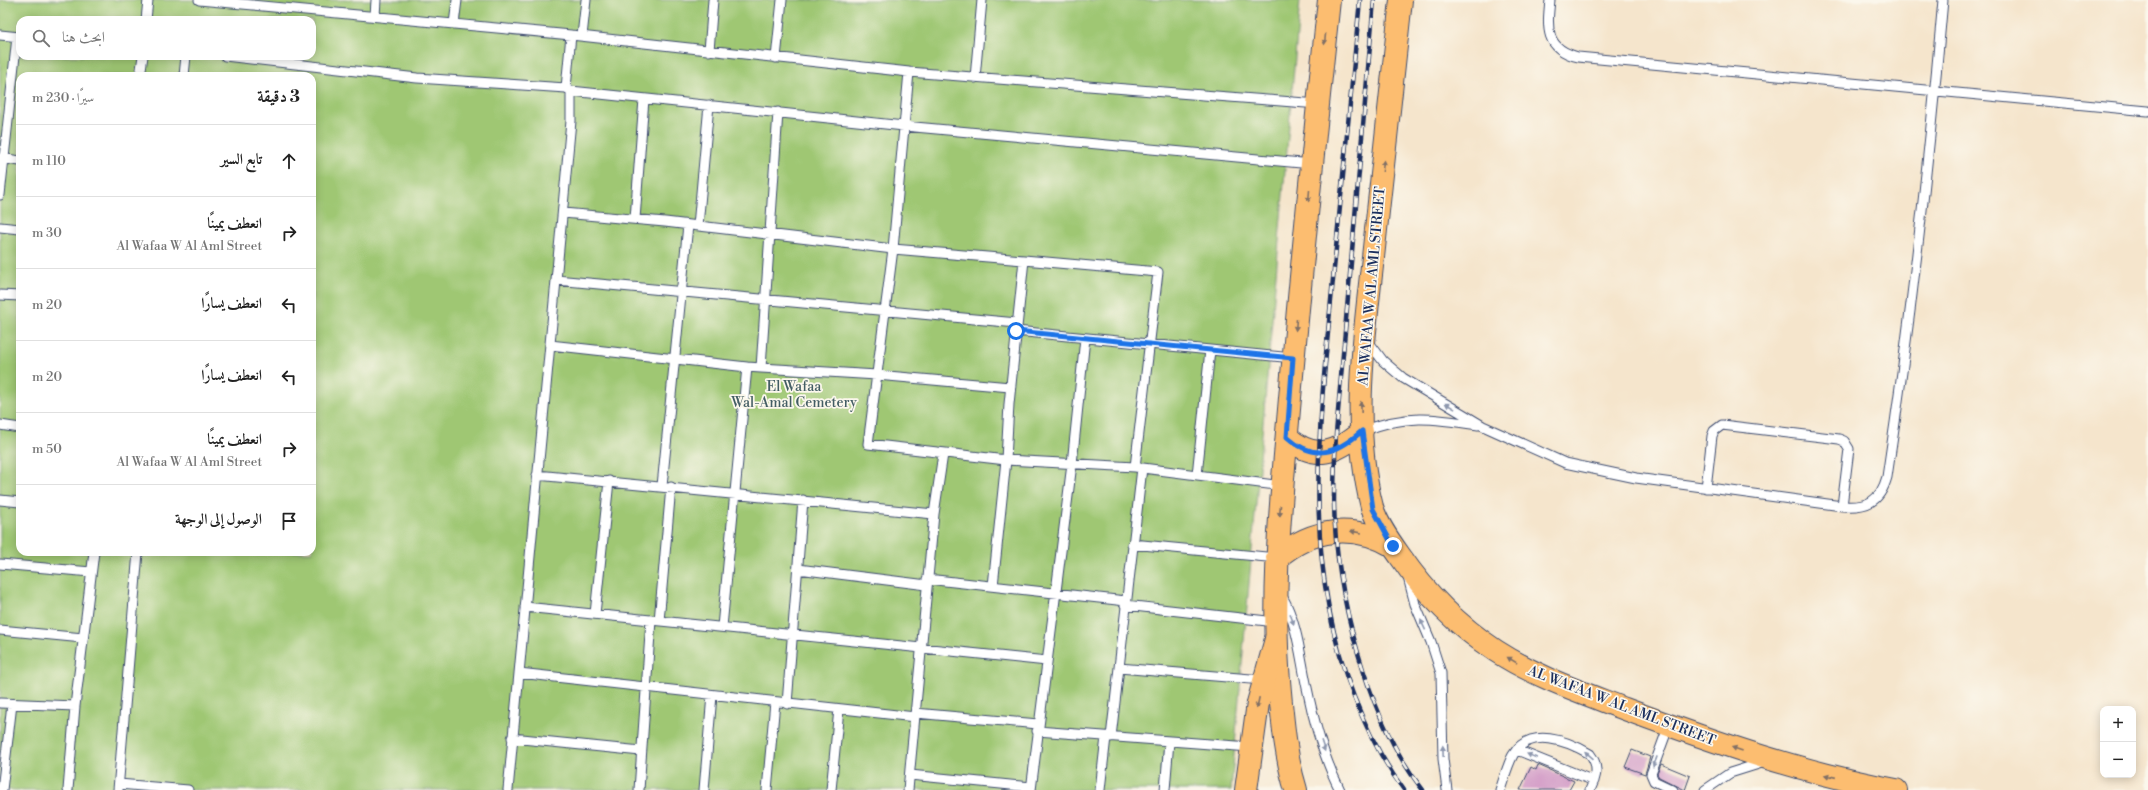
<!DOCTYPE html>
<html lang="ar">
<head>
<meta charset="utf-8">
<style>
  body { margin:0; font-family:"Libre Bodoni",Amiri,serif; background:#f2f2f2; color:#222; direction:rtl }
  .controls { position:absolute; right:12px; bottom:12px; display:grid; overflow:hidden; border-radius:8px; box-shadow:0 2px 10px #0003 }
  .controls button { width:36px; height:36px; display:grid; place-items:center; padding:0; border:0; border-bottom:1px solid #e0e0e0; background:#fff; color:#222; font:20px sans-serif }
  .stop { position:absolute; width:12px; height:12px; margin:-9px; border:3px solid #1a73e8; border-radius:50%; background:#fff }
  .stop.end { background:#1a73e8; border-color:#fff; box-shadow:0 1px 4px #0008 }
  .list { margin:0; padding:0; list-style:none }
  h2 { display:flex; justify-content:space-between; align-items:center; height:52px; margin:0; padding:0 16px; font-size:17px }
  h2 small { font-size:13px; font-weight:400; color:#767676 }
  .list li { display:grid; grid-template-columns:26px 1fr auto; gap:12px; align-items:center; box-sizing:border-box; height:72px; padding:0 16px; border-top:1px solid #e0e0e0 }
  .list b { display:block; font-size:15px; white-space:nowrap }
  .list p { margin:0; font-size:13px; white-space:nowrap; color:#767676 }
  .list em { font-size:13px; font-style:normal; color:#767676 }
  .icon { flex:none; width:22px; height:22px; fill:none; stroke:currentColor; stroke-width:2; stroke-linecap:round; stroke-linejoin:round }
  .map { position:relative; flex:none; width:2148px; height:790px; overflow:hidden; direction:ltr }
  .search { position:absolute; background:#fff; box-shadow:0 2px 10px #0003; left:16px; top:16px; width:300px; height:44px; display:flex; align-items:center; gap:10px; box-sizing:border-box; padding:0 14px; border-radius:12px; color:#767676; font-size:15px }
  .panel { position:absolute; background:#fff; box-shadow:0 2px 10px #0003; left:16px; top:72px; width:300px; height:484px; border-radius:12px; direction:rtl }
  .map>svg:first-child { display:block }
</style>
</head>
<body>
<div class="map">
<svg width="2148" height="790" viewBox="0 0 2148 790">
  <rect width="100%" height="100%" fill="#fbf7ec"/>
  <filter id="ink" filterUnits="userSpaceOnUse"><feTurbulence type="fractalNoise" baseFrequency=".025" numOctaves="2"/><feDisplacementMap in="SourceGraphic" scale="8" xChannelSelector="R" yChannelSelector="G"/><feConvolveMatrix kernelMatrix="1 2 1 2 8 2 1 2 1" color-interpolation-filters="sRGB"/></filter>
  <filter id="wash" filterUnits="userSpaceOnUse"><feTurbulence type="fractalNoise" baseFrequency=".012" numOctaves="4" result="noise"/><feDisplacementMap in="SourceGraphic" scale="16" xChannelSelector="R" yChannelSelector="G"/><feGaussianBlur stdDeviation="0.9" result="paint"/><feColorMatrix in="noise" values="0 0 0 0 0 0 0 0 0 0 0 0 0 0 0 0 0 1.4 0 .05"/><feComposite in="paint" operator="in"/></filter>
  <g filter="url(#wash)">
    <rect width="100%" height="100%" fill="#f5e5cc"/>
    <path fill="#9fc773" stroke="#5d7b68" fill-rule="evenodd" d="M0 0H1300L1231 790H0ZM20 20H312V56H20ZM20 76H312V552H20Z"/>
    <g id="blocks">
      <path fill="#d5a1c9" d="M1632 750 1650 757 1645 774 1625 767Z
        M1661 764 1690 776 1685 790 1659 777 1657 774Z
        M1538 765 1574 781 1569 790H1520L1531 767 1536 770Z"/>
    </g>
  </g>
  <g filter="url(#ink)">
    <use href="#blocks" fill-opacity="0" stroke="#3c4a6e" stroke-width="1"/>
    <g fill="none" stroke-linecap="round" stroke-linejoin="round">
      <defs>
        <path id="lane" d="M199 0 571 35 909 72 1318 104
          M1550 0C1547 28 1545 49 1578 57L2148 111
          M375 16 376 0
          M146 20 148 0
          M454 24 457 0
          M0 35 20 37
          M582 36 586 0
          M709 51 713 0
          M225 56 417 78 566 88
          M776 58 782 0
          M909 72 893 249 1024 260 1009 404 1006 460 1135 467 1283 486
          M140 76 143 56
          M184 76 186 56
          M975 78 982 0
          M571 91 904 126 1312 164
          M0 158 20 161
          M0 195 17 37
          M563 213 665 222 893 249 868 444 1006 460 993 586
          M635 219 644 99
          M698 226 709 105
          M0 227 20 229
          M1024 260 1158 272 1135 467
          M556 280 1017 323
          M0 295 20 296
          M1016 331 1293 358
          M1368 341 1383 361 1403 378 1483 426 1565 463 1636 478 1842 506C1867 508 1880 502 1887 477 1911 319 1929 159 1943 0
          M550 345 747 367
          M761 368 877 375 1010 387
          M0 425 20 428
          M1362 431C1407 414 1432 418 1478 425
          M537 475 934 514
          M1197 475 1210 350
          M662 486 688 225
          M1706 488 1712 436 1714 431 1722 425 1839 439 1844 441 1849 449 1842 506
          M0 500 20 502
          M1132 544 1277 558
          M0 564 91 572
          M798 569 927 585
          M1408 577 1415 604 1431 642 1441 673 1443 759 1447 790
          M927 579 1126 601
          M1282 596C1298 625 1300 656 1307 688 1314 722 1324 759 1340 790
          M1125 605 1276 622
          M525 607 1047 661
          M595 614 609 481
          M659 621 671 487
          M722 627 747 367 761 368 778 112
          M0 630 83 638
          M1119 668 1263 680
          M519 673 915 717
          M0 703 75 706
          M787 704 803 500
          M915 713 1038 724
          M1669 725 1651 774 1654 781 1673 790
          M1037 731 1250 747
          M1111 737 1142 468
          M512 738 641 751
          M1517 750 1594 781
          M910 775 1031 787
          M119 784 188 790
          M2 790 12 704
          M68 790 75 706 94 552
          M118 790 138 552
          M508 790 571 121V91L566 88 571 35
          M639 790 651 620
          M704 790 712 695
          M767 790 775 702
          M831 790 839 709
          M908 790 934 514 943 454
          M1031 790 1072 464 1085 338
          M1100 790 1106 737
          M1165 790 1169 741
          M1500 790C1504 779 1507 766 1513 755 1530 726 1568 741 1590 754 1600 767 1596 777 1590 790
          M1705 790 1730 773 1765 762"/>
        <path id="primary" d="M1401 0C1392 83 1383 165 1374 248 1365 333 1350 422 1372 507 1377 524 1390 542 1400 556 1426 594 1458 626 1496 651 1536 677 1581 692 1625 709 1714 742 1803 773 1896 790
          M1287 437C1315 462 1337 453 1362 431
          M1277 558C1312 528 1353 523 1393 546
          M1296 790C1286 758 1283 725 1280 692 1271 601 1280 512 1288 421 1300 281 1314 140 1329 0"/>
        <path id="highway" d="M1246 790 1258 703 1276 639"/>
      </defs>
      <use href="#lane" stroke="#3c4a6e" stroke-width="11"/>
      <use href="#primary" stroke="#3c4a6e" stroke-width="24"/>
      <use href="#highway" stroke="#3c4a6e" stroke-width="24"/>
      <use href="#lane" stroke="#fff" stroke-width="9"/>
      <use href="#primary" stroke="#fcbd6f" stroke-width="22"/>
      <use href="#highway" stroke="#fcbd6f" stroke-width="22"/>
      <defs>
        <path id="rail" d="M1360 0C1351 93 1342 186 1333 279 1320 423 1300 558 1354 697 1367 730 1383 762 1404 790
          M1374 0 1336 434C1335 456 1334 479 1334 501 1335 590 1367 720 1423 790"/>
      </defs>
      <use href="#rail" stroke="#1b2f5e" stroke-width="4.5"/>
      <use href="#rail" stroke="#fbf7ec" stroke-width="3" stroke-dasharray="9" stroke-linecap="butt"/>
    </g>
    <defs><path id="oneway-solid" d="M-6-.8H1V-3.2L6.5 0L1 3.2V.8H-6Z"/></defs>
    <g fill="#806f66">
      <use href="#oneway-solid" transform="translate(1325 39) rotate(96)"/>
      <use href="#oneway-solid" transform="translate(1383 166) rotate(-84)"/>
      <use href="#oneway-solid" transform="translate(1309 196) rotate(95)"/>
      <use href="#oneway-solid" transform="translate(1296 325) rotate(95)"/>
      <use href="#oneway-solid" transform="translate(1361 407) rotate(-92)"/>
      <use href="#oneway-solid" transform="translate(1280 511) rotate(95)"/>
      <use href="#oneway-solid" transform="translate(1356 532) rotate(-171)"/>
      <use href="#oneway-solid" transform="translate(1512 660) rotate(-149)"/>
      <use href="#oneway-solid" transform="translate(1258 703) rotate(102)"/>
      <use href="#oneway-solid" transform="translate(1737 749) rotate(-161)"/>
      <use href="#oneway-solid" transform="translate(1830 776) rotate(-167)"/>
    </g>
    <g fill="#8d97ae">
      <use href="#oneway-solid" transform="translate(1450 406) rotate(-149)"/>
      <use href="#oneway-solid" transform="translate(1292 619) rotate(71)"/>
      <use href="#oneway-solid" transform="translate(1423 625) rotate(-115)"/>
      <use href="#oneway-solid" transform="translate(1323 746) rotate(71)"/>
      <use href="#oneway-solid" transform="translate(1443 751) rotate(-92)"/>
      <use href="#oneway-solid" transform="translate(1589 755) rotate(-139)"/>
      <use href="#oneway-solid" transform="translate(1532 756) rotate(-158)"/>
      <use href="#oneway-solid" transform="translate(1655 762) rotate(111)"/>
    </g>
  </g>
  <g fill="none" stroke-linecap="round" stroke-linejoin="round" filter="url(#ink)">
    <path stroke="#1a73e8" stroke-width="5" d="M1016 331 1293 358 1287 437C1315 462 1337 453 1362 431L1373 509 1393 546"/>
  </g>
  <g text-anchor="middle" stroke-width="3.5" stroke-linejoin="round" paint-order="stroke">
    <g font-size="14" fill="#1b2f5e" stroke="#fbf7ec">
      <text transform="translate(1371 286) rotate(-85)" y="5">AL WAFAA W AL AML STREET</text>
      <text transform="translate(1622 705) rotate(21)" y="5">AL WAFAA W AL AML STREET</text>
    </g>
    <g font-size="14" fill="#435d64" stroke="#fbf7ec">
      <text x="794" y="391">El Wafaa<tspan x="794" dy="16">Wal-Amal Cemetery</tspan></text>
    </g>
  </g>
</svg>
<div class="controls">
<button>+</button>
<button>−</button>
</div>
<div class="stop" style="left:1016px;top:331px"></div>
<div class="stop end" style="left:1393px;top:546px"></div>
<div class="search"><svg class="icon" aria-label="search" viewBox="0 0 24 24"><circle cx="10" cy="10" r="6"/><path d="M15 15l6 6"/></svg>ابحث هنا</div>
<section class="panel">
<h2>3 دقيقة<small>سيرًا · 230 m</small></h2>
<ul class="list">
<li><svg class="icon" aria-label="ahead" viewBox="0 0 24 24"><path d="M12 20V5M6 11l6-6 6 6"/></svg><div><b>تابع السير</b></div><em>110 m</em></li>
<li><svg class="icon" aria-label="right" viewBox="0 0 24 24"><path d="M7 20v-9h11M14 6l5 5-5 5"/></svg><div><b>انعطف يمينًا</b><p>Al Wafaa W Al Aml Street</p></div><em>30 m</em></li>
<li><svg class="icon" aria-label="left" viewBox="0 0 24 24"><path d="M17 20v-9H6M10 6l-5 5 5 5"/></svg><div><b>انعطف يسارًا</b></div><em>20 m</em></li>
<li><svg class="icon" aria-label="left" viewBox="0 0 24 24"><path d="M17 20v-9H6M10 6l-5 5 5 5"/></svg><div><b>انعطف يسارًا</b></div><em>20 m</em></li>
<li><svg class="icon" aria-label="right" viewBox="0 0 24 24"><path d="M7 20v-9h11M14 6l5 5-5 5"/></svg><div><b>انعطف يمينًا</b><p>Al Wafaa W Al Aml Street</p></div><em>50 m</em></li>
<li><svg class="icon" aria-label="arrive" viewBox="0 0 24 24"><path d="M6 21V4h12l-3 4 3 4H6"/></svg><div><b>الوصول إلى الوجهة</b></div></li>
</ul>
</section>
</div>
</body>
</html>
